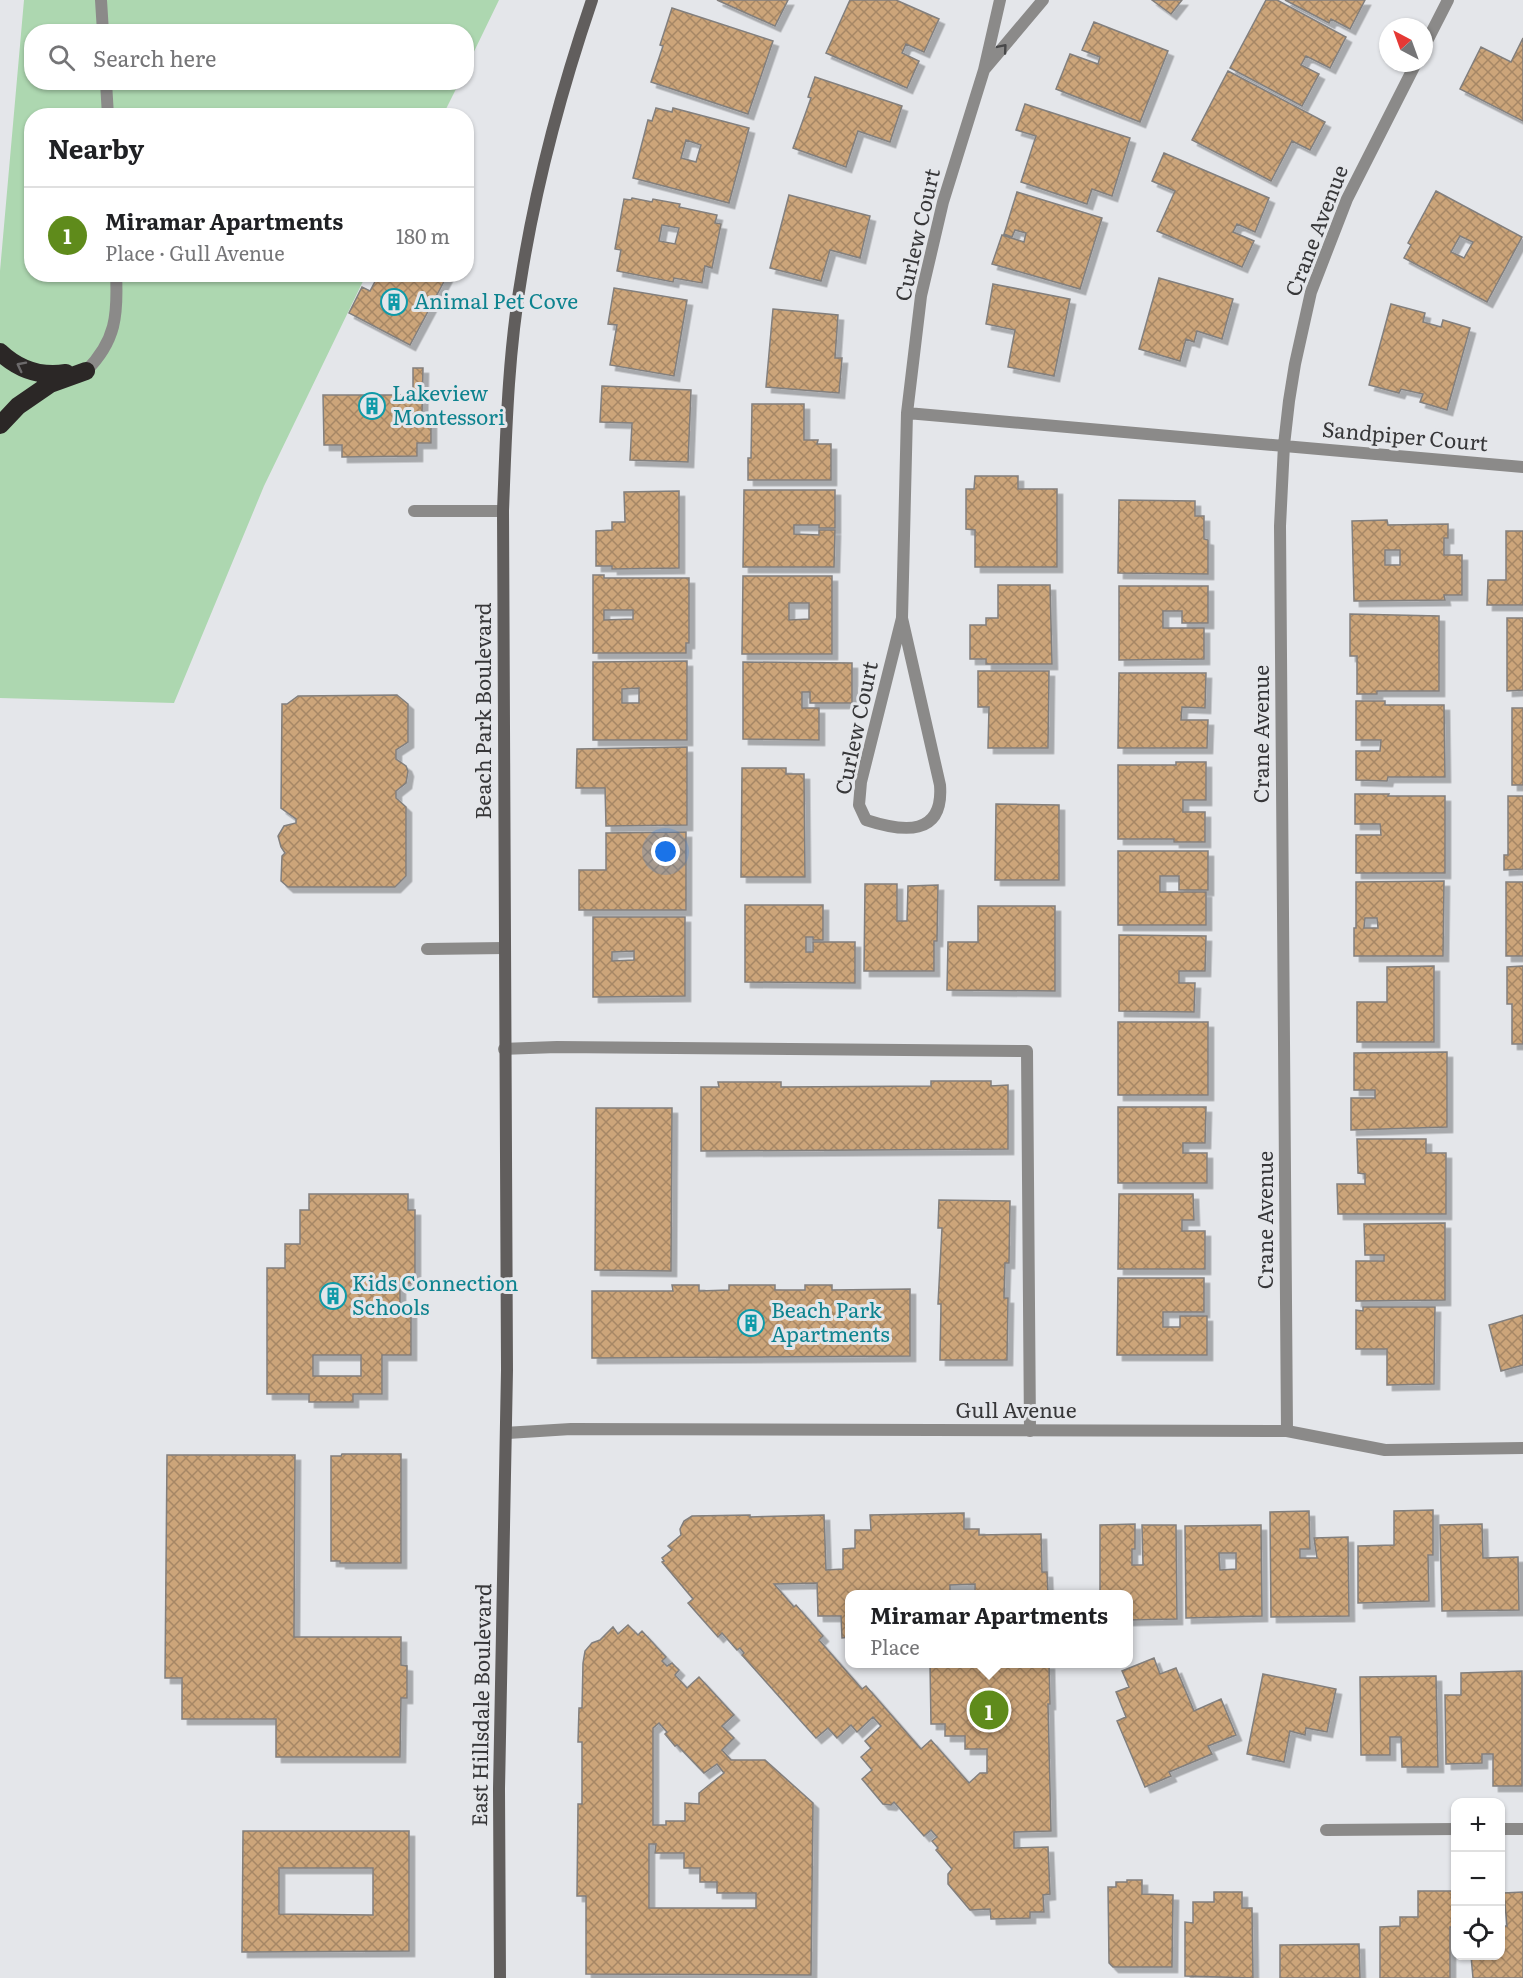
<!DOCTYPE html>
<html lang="en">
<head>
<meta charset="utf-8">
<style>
  body { margin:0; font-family:Literata,serif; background:#f6f6f6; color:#202124 }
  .controls { position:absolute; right:18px; bottom:18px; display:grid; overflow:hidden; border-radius:12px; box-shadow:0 2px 4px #0004 }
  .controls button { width:54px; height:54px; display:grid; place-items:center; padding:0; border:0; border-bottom:2px solid #e0e0e0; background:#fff; color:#202124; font:30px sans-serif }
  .compass { position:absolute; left:1379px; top:18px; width:54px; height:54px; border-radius:50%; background:#fff; box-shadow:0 2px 4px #0004; rotate:319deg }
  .you { position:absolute; left:666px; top:852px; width:21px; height:21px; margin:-15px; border:4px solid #fff; border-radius:50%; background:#1a73e8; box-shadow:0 0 0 9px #1a73e833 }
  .badge { display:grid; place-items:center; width:39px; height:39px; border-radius:50%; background:#5f8b1b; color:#fff; font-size:20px; font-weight:700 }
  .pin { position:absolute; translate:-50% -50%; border:3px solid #fff; box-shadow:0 2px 6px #0006 }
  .popup { position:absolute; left:845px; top:1590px; width:288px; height:78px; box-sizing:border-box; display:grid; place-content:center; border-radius:12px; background:#fff; filter:drop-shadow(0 2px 4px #0005); font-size:20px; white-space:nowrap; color:#757577 }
  .popup b { font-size:22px; color:#202124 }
  .popup::after { content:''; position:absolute; left:50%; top:100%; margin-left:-12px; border:12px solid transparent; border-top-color:#fff }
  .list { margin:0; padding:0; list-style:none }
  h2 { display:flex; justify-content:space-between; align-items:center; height:78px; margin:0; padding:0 24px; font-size:26px }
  h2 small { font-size:20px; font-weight:400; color:#757577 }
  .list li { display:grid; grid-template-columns:39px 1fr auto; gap:18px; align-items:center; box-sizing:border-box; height:96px; padding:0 24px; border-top:2px solid #e0e0e0 }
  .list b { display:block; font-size:22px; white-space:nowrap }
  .list p { margin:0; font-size:20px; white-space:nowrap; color:#757577 }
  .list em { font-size:20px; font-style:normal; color:#757577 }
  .icon { flex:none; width:33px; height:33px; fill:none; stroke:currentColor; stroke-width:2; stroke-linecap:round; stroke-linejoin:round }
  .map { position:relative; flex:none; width:1523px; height:1978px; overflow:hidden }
  .search { position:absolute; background:#fff; box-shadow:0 2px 4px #0004; left:24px; top:24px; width:450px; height:66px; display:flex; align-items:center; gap:15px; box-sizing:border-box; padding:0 21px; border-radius:24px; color:#757577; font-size:22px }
  .panel { position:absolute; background:#fff; box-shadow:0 2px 4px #0004; left:24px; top:108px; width:450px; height:174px; border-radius:24px }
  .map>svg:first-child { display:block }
</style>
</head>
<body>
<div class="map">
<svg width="1523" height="1978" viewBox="0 0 1523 1978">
  <defs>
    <pattern id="building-cross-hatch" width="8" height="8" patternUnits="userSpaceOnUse" patternTransform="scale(1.5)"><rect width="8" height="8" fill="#cca57a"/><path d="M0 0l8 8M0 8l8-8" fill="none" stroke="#a68765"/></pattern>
    <filter id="shadow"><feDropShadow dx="5.5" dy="5.5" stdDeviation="0" flood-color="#0004"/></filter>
  </defs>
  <rect width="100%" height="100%" fill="#e4e6ea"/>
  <path fill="#add7b0" d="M24 0H499L467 66 466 32H32V82L459 83 443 115 32 116V274L366 275 264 486 174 703 0 698V271Z"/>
  <path fill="url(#building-cross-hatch)" stroke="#827f7d" stroke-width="1.5" fill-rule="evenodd" filter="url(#shadow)" d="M717 0H788L775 26Z
    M850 0H896L939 19 924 52 906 44 902 53 919 61 907 88 826 53Z
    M1152 0H1182L1171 14Z
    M1266 0H1277L1346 37 1330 68 1306 56 1301 65 1319 74 1302 106 1230 68Z
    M1285 0H1365L1350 29 1331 19 1329 23Z
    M672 8 773 41 748 114 651 82 663 46 660 45Z
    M1094 22 1168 51 1140 122 1056 89 1070 54 1098 64 1100 57 1082 50Z
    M1523 38V121L1460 89 1481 47 1511 62Z
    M1228 71 1325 122 1310 150 1292 141 1271 181 1192 140Z
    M815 77 902 106 890 142 858 131 846 167 793 148 811 98 808 97Z
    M1025 104 1130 138 1112 196 1092 189 1087 204 1021 182 1036 136 1016 130Z
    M656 108 672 112 673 108 749 128 729 203 633 178 648 120 652 121ZM686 140 701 145 696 162 681 158Z
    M1164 153 1269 198 1255 232 1237 224 1233 232 1254 241 1242 267 1157 231 1175 191 1152 181Z
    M1436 191 1522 237 1487 302 1404 258 1411 245 1408 243ZM1460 236 1473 242 1464 258 1451 252Z
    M1017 192 1102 218 1080 289 992 264 1002 235 1024 242 1026 233 1015 230 1012 237 1004 234Z
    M789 195 870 216 860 258 830 250 821 281 770 268Z
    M632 198 652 202 653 199 680 204 679 207 717 215 715 223 721 224 712 268 705 266 702 283 674 278 673 282 617 271 621 250 615 249 624 199 631 200ZM662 225 679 228 675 244 659 241Z
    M379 274H448L410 345 349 313 362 287 370 291Z
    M1159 278 1233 299 1222 339 1197 331 1194 342 1186 339 1180 361 1139 349Z
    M993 284 1070 299 1054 376 1008 367 1015 330 986 324Z
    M614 288 687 300 674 376 610 365 617 325 608 324Z
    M1391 304 1425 313 1423 322 1441 327 1443 320 1470 328 1447 410 1420 402 1423 394 1401 389 1399 393 1369 385Z
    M773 309 838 315 835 358H842L839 393 766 387Z
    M413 368H423L422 416H431V443H417V456L342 457V445H324L323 395H408V389H413Z
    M602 386 691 390 688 462 630 460 632 423 600 422Z
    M752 404H804V440H818L817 444H831V480H748V458H751Z
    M975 476H1018V489H1057V567H975V530L966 529V489H974Z
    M744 490H835V528H819V525H794V534L819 535V530H835L834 567H743Z
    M679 491V568L612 569V566H596V531L612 530V522H625L624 492Z
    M1119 500 1195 501V516H1204V539L1208 540V574L1118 573Z
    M1387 520 1388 525 1448 524V538H1444V555H1462V595H1444L1445 600 1354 601 1352 521ZM1385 550H1400V565H1385Z
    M1506 531H1523V605H1487L1488 580H1506Z
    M593 575H604V578H689V643H686V653H593ZM604 610H633V619L604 620Z
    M743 576H832V654H742ZM789 603H809V619L789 620Z
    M998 585H1050L1052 664H986V659H970V625H986V618H998Z
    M1119 586H1208V623H1182V611H1163V628H1204V659L1119 660Z
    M1350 614 1439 616V691H1377V694H1357V656H1350Z
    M1507 618H1523V690L1507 691Z
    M687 661V740H593V662ZM639 688V703H622V689Z
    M743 662 852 663V703H810V692H802V708H819V740L743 739Z
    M978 671H1049L1048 748H988L989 707H978Z
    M1119 673H1206L1205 708 1182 707 1181 720H1208L1207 748H1118Z
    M397 695 408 704V742L396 750V759L406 766 408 771 406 783 396 791V798L406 807V876L395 887H288L281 881 282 856 285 853 281 847 278 836 284 826 296 823V819L281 808 282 704H287L298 696Z
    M1356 701H1385V705H1444L1445 777H1388L1387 781 1356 780V751H1380L1381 740H1356Z
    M1512 708H1523V785H1512Z
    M687 747V825L606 826 605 788H576L577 749Z
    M1176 762H1206V800H1183V812H1205V842H1174V839H1118V765H1176Z
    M742 768H786V774H804L805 877H741Z
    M1355 794H1389L1388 796H1445V873H1356V835H1381L1380 824H1355Z
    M1508 796H1523V869L1504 870V855H1508Z
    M996 804 1059 805V880H995Z
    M686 832V910H579V870H606V833Z
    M1118 851H1208V890H1179V876H1160V892H1206V925H1118Z
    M1444 881 1443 956H1354V928H1356V882ZM1365 918H1377L1378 928H1364Z
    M1506 882H1523V956H1506Z
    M865 884H897V921H907L908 886 938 885 937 941H934V971H864Z
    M745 905H823V940H813V937H806V952H813V942H855V983L745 982Z
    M978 906H1055V991L947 990 948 942H978Z
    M593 917H685V996L593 997ZM634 951V960L612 961V952Z
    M1119 935 1206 936 1205 971H1179V983H1195L1194 1012 1119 1011Z
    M1434 966V1042H1357V1002H1387V967Z
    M1523 966V1044H1512V1004H1507V967Z
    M1118 1022H1208V1095H1118Z
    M1447 1052V1127L1351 1130V1098H1375V1090H1354V1053Z
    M931 1081H991V1086L1008 1085V1149L701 1151V1087H719L718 1082H781V1087L931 1086Z
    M1118 1107H1206L1205 1143H1183V1153H1207V1183H1118Z
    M596 1108H672L671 1271 595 1270Z
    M1357 1139H1426V1153H1446V1214H1338L1337 1184H1365V1174L1358 1173Z
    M309 1194H408V1210H415V1283H400V1311L411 1310V1355H382V1394H353V1402H309V1394H267V1268H285V1244H300V1210H309ZM313 1355H361V1376H313Z
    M1119 1194H1193L1194 1220H1182V1231H1205V1269H1118Z
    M939 1200 1010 1201 1009 1263H1005L1004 1298H1008L1007 1360H940L941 1304H938L942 1228H938Z
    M1445 1223V1300L1356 1301V1261H1384V1255H1365L1364 1224Z
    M1118 1278H1204V1312H1163V1327H1180V1316H1207V1355H1117Z
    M672 1285H699V1291L729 1290V1285H775V1290H805V1285H832V1290L910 1289V1356L592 1358V1291H673Z
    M1363 1307H1435L1434 1384 1387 1385V1349H1356V1310L1363 1311Z
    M1523 1315V1365L1501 1371 1489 1325Z
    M342 1454H401V1563H340V1561H331V1456H341Z
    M167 1455H295L294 1637H401V1665L407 1666V1698H401L400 1757H276V1719H182V1678H165Z
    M1433 1510V1555H1428L1429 1601 1358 1603V1546L1394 1545V1511Z
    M1309 1511 1310 1549H1300V1558H1317L1314 1538 1348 1537 1349 1616 1271 1617 1270 1512Z
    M964 1513V1529H979V1535L1041 1534 1042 1572H1047L1048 1594H975V1584L950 1585V1594H850V1637L842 1638 841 1616H818L817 1583 774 1584 794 1607 796 1605 823 1636 819 1640 862 1689 866 1686 921 1749 931 1740 969 1783 980 1773H987V1749H965V1736H945V1724H931L930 1664H1049L1050 1704H1048L1051 1831 1014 1832V1848L1048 1847 1050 1894 1043 1895 1044 1912H1030V1918L991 1919 990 1909 970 1910 948 1884V1874L952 1869 936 1850 938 1848 932 1841 937 1837 931 1830 924 1836 894 1802 891 1805 883 1804 862 1779 872 1770 861 1757 871 1748 865 1741 881 1726 873 1717 857 1732 851 1725 837 1738 828 1728 816 1738 742 1655 744 1653 740 1648 737 1650 722 1633 718 1637 688 1603 693 1599 662 1562 664 1561 662 1558 672 1550 668 1546 681 1535 680 1529 684 1521 692 1516 750 1515V1517L824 1515 826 1570 843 1569V1549L855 1548V1530H871L870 1515Z
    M1135 1524V1549H1132V1565H1143L1142 1525H1176L1177 1619 1128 1620V1594H1100V1525Z
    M1482 1524 1483 1558 1518 1557 1519 1610 1442 1611 1440 1525Z
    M1261 1525 1262 1616 1186 1618 1185 1526ZM1219 1553H1236V1569L1220 1570Z
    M628 1625 638 1635 642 1631 666 1657 662 1661 667 1666 672 1663 679 1670 675 1675 687 1688 699 1677 734 1715 722 1726 734 1738 722 1750 731 1760H765L813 1803 811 1975 586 1974V1896H577L578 1804H582V1742H578L579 1708H582L583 1663 585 1651 592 1643 600 1640 613 1627 618 1634ZM659 1723 667 1732 665 1734 675 1746 677 1745 704 1773 717 1764 724 1773 699 1793V1804L685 1803V1821H666V1825H653V1728ZM649 1844H656L655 1853H684V1868H700V1882H717V1893H756V1908H649Z
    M1154 1658 1160 1674 1176 1668 1194 1711 1221 1699 1236 1735 1208 1746 1212 1754 1169 1772 1171 1776 1145 1787 1117 1721 1126 1717 1116 1692 1129 1687 1122 1671Z
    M1522 1671V1786H1493V1754H1482V1763L1446 1764 1445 1695H1461V1673Z
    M1263 1674 1336 1689 1327 1732 1306 1728 1305 1735 1290 1731 1284 1762 1247 1754Z
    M1436 1676 1438 1767H1402L1401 1737H1390V1755H1361L1360 1677Z
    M243 1831H409V1951L242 1952ZM279 1868H373V1915L279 1914Z
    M1127 1880H1142V1894L1173 1895 1172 1967H1113L1109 1963 1108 1887H1116V1882H1127Z
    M1418 1891H1456V1927H1450V1978H1380V1927L1400 1926V1917H1418Z
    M1214 1892H1242V1908H1252L1253 1978 1185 1976V1922L1193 1923V1902H1214Z
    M1523 1892V1978H1473L1471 1956H1500V1926H1507L1504 1893Z
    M1359 1944 1360 1978H1280V1945Z"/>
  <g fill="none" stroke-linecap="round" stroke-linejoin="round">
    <path stroke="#8b8a89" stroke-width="12" d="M101 0 103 32
      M106 82 108 116
      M86 371C116 341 118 315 116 274
      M414 511H503
      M427 949 505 948
      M504 1049 557 1047 1027 1051 1030 1431"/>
    <path stroke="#8b8a89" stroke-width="12" d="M1000 0 984 70 1043 0
      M1424 47 1448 0
      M907 413C1112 432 1318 448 1523 467
      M902 618 907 413 921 296 943 202 984 70
      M902 618 940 785C944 837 903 832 866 820L859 805 861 782Z
      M1287 1431 1280 526 1284 445 1289 401 1295 364 1311 292 1347 199 1416 63
      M506 1433 571 1429 1287 1431 1385 1450 1523 1448
      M1500 1829H1523
      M1326 1830 1456 1829"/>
    <path stroke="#615e5d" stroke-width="12" d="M500 1978 499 1789 507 1370 503 511C506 434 508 355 521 279 536 184 561 91 592 0"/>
    <path stroke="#2b2726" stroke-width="18" d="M0 352C19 370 41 377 66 373
      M0 425 18 406 50 384 86 371"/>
  </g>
  <defs><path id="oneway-chevron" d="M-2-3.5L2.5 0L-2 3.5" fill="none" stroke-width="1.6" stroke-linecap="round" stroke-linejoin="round" transform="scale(1.5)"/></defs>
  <use stroke="#484849" href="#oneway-chevron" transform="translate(1003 48) rotate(-50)"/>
  <use stroke="#6c6a6b" href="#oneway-chevron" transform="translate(21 366) rotate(-153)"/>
  <defs>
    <symbol id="building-ring" viewBox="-11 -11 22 22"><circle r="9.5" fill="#e4e6ea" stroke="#0f9aa8" stroke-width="1.5"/><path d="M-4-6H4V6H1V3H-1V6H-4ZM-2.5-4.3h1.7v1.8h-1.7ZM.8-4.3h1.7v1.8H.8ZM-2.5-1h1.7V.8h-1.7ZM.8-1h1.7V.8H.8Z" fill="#0f9aa8"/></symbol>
  </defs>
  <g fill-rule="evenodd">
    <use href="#building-ring" x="379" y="287" width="30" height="30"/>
    <use href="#building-ring" x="357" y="391" width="30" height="30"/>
    <use href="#building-ring" x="318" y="1281" width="30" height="30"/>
    <use href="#building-ring" x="736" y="1308" width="30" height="30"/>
  </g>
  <g text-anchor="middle" stroke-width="6" stroke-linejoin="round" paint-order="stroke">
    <g font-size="21" fill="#373739" stroke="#e4e6ea">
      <text transform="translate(1317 231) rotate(-69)" y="7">Crane Avenue</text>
      <text transform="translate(918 235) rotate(-77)" y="7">Curlew Court</text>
      <text transform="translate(1405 437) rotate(5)" y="7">Sandpiper Court</text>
      <text transform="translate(484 711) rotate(-90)" y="7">Beach Park Boulevard</text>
      <text transform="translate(857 728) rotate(-78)" y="7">Curlew Court</text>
      <text transform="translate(1262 734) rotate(-90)" y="7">Crane Avenue</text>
      <text transform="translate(1266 1220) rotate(-90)" y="7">Crane Avenue</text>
      <text x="1016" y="1418">Gull Avenue</text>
      <text transform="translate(482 1705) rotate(-89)" y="7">East Hillsdale Boulevard</text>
    </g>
    <g font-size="21" fill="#0d838f" stroke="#e4e6ea" text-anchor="start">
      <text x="414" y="309">Animal Pet Cove</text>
      <text x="392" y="401">Lakeview<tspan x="392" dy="24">Montessori</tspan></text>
      <text x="352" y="1291">Kids Connection<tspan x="352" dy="24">Schools</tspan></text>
      <text x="771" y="1318">Beach Park<tspan x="771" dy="24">Apartments</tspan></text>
    </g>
  </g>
</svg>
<div class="controls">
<button>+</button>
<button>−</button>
<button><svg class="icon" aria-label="locate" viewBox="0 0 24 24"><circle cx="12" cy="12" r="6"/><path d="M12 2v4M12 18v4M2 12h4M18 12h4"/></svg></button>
</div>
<svg class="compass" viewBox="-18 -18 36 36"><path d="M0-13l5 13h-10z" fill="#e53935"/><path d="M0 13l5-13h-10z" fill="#757577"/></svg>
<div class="you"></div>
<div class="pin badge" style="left:989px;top:1710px">1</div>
<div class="popup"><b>Miramar Apartments</b>Place</div>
<div class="search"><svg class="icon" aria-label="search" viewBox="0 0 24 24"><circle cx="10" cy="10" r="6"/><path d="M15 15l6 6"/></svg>Search here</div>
<section class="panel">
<h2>Nearby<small></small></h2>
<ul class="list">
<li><span class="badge">1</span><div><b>Miramar Apartments</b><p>Place · Gull Avenue</p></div><em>180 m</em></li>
</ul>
</section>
</div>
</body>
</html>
